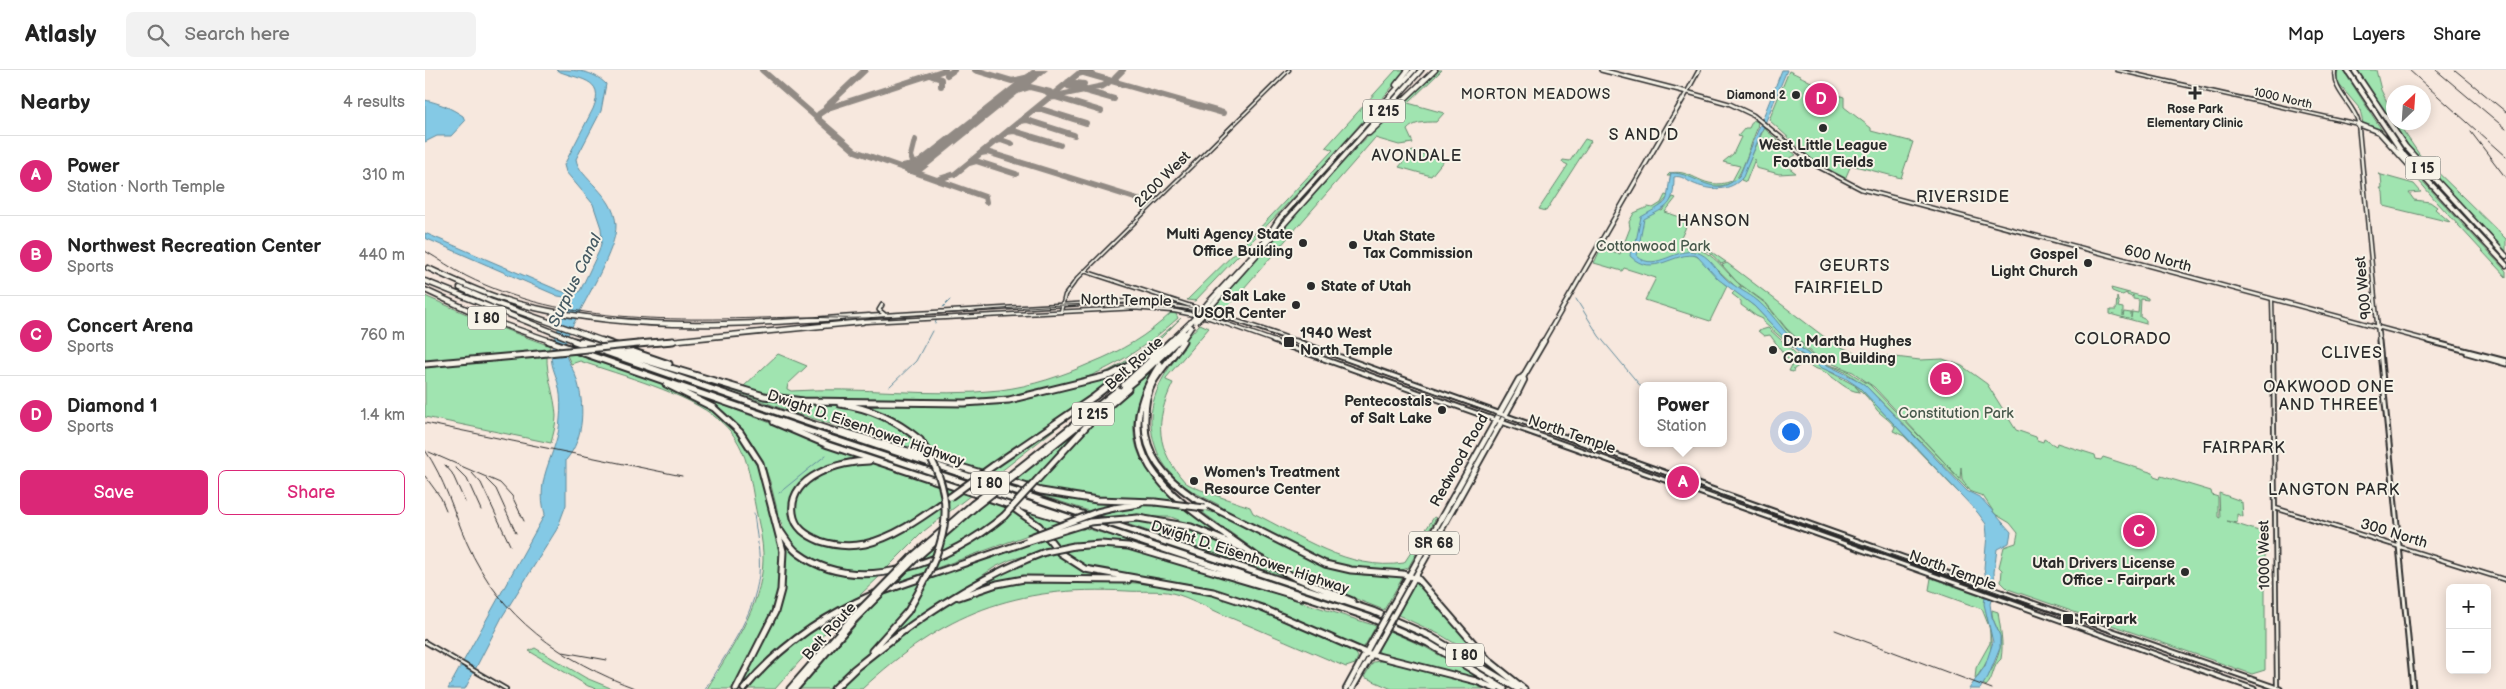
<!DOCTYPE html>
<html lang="en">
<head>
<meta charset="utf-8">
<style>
  body { margin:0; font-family:"Balsamiq Sans",sans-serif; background:#f2f2f2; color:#222 }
  .controls { position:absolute; right:15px; bottom:15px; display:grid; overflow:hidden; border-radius:8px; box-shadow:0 2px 12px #0003 }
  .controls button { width:45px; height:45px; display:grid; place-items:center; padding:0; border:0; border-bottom:1px solid #e0e0e0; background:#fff; color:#222; font:25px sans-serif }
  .compass { position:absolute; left:1961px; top:15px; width:45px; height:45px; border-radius:50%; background:#fff; box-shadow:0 2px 12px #0003; rotate:25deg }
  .you { position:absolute; left:1365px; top:361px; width:18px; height:18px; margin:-12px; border:4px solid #fff; border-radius:50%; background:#1a73e8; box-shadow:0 0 0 8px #1a73e833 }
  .badge { display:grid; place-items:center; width:32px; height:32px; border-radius:50%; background:#db2777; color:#fff; font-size:16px; font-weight:700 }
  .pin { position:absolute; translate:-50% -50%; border:2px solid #fff; box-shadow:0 1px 5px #0006 }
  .popup { position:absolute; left:1214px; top:312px; width:88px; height:65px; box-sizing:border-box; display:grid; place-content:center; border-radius:8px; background:#fff; filter:drop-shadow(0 1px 4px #0005); font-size:16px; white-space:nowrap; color:#767676 }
  .popup b { font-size:19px; color:#222 }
  .popup::after { content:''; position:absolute; left:50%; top:100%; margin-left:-10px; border:10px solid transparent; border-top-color:#fff }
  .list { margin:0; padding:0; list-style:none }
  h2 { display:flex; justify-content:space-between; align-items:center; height:65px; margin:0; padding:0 20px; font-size:21px }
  h2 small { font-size:16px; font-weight:400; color:#767676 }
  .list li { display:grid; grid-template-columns:32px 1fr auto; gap:15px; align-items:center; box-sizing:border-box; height:80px; padding:0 20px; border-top:1px solid #e0e0e0 }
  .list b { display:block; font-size:19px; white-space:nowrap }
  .list p { margin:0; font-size:16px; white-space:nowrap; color:#767676 }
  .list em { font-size:16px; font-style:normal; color:#767676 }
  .actions { display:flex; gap:10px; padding:15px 20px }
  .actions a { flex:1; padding:11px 0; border:1px solid #db2777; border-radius:8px; text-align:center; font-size:18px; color:#db2777 }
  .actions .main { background:#db2777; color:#fff }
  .icon { flex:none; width:28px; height:28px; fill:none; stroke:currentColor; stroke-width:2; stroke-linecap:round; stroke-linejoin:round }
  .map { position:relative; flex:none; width:2081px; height:619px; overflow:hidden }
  header { display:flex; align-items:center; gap:30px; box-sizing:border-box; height:70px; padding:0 25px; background:#fff; border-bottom:1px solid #e0e0e0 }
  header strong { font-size:24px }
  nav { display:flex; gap:28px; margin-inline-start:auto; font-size:18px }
  .search { width:350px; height:45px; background:#f2f2f2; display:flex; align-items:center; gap:12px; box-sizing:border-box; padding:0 18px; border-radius:8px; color:#767676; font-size:19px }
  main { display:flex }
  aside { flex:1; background:#fff }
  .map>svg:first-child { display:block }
</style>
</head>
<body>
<header>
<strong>Atlasly</strong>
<div class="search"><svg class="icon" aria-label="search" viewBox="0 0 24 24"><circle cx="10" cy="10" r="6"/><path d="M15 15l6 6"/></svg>Search here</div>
<nav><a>Map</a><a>Layers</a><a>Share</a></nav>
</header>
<main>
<aside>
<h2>Nearby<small>4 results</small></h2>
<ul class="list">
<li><span class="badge">A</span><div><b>Power</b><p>Station · North Temple</p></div><em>310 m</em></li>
<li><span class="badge">B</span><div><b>Northwest Recreation Center</b><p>Sports</p></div><em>440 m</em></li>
<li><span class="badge">C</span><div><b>Concert Arena</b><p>Sports</p></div><em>760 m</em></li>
<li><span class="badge">D</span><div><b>Diamond 1</b><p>Sports</p></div><em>1.4 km</em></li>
</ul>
<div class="actions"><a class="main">Save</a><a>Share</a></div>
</aside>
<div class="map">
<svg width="2081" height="619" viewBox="0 0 2081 619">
  <rect width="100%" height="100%" fill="#f7e8de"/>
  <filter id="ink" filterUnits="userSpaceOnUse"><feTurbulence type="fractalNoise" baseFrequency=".02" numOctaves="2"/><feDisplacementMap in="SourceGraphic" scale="10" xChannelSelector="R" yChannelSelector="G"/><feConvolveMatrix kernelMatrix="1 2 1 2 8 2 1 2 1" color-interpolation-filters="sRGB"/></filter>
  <g filter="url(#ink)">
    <path fill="#a0e4b0" stroke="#66886e" d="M971 0H982L903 91 770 231 762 230 830 163 908 80 901 77Z
      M1012 0H1017L983 33 1019 43 1011 52C999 52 989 52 982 60L988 73 974 75 950 68 798 242 790 237 792 234 931 78Z
      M1913 0H1918L1960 65 1953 59 1938 54 1935 39 1911 11Z
      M1933 0H1951L1956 20 1968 44V52L1973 53 1994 84 2081 169V181L1985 78Z
      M1364 1C1381 8 1403 23 1419 27V37L1446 58V61L1488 72 1476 108 1426 95 1420 109 1387 89 1344 50Z
      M1328 50 1333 52 1332 59C1327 70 1317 106 1309 111 1304 115 1293 117 1287 116 1273 114 1262 105 1246 103L1245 106H1242L1245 103C1269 98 1277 122 1307 111L1315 96 1298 92 1308 84 1316 67 1313 66 1320 58H1324Z
      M1340 56 1342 61 1371 85 1361 90 1359 94 1371 103 1354 104 1331 98 1330 89 1321 112 1316 110Z
      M1953 63 2081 201V207L2011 131Z
      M1160 69 1166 71 1121 141 1114 139 1143 95 1137 92 1138 90 1145 91Z
      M987 81 1019 90 1006 106 974 97Z
      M1953 104 1989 114 1996 122 1984 123 1989 130 2005 132 2012 137 2010 139 2025 152 1959 136 1958 122 1955 118H1957L1956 105Z
      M1240 125 1244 126 1232 139 1237 141 1248 127 1251 128 1240 142 1264 150 1256 168 1275 174 1301 192 1296 194C1288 184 1274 173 1261 177 1287 178 1298 200 1316 216L1312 218 1277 185 1266 184C1281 188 1290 207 1302 216L1285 251 1220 230 1231 208 1199 198 1197 201 1169 193 1176 178 1195 184 1205 158 1204 152 1209 143 1223 137 1228 138 1236 133Z
      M1302 193 1406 272 1442 289 1441 291 1462 286 1495 290 1518 289 1537 296 1562 314 1591 360 1611 367 1612 370 1618 372 1619 369 1631 376 1632 373 1670 385 1671 389 1676 390 1678 387 1728 403 1729 407 1735 409 1736 406 1786 421 1787 425 1793 427V447L1795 448 1794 423 1816 431 1814 433 1817 432 1818 447 1812 444V453L1802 451 1840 463V600L1827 604 1583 519 1576 512 1577 500 1574 497 1579 477 1591 473 1593 463 1585 453 1570 444 1558 426 1546 422 1537 409 1536 397 1535 409 1449 317 1428 302 1393 288 1361 258 1341 233 1312 212 1297 195Z
      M1317 216 1341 234 1361 259 1391 288 1404 295 1421 300 1445 315 1543 417V420L1440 315 1420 302 1388 288 1366 268 1334 232 1314 220Z
      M1686 218 1723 228V230L1716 229 1715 247 1721 250V254L1685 244V240H1691L1692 227 1694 234 1693 237 1698 238V246L1699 242 1706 243V248L1707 242 1713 243 1714 230 1708 229V225L1707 227 1702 225V223L1697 225 1687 221Z
      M1310 221 1329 236 1363 271 1385 291 1435 318 1535 424 1479 366 1468 361 1470 357C1465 350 1456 345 1452 340 1446 331 1439 323 1430 316L1435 322C1421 321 1413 310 1401 303 1395 299 1385 298 1380 292L1369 299 1368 302 1364 301 1367 295 1345 265 1339 266 1333 261 1343 258 1380 292 1381 289 1338 252V249L1331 246 1316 235V231L1307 224Z
      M0 226 60 252 125 276 123 281 0 292Z
      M746 243 751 244 753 248C657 334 579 331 458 330 410 329 364 330 318 317L353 284 382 296 363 314 362 319 366 321C436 316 506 328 575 320 607 316 637 306 666 293 696 281 722 266 746 243Z
      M756 248 710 294 559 402 511 387 495 366 477 353 452 340 425 333C556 335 653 346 756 248Z
      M775 254 784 258 741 308V310L748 313C729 352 731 379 760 412 766 418 814 433 825 437L828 443C874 465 924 502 979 493L1009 447 1011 448 983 498C973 502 963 501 953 500 895 497 863 470 812 448 806 445 800 439 794 435 781 428 766 422 755 412 745 403 735 391 731 378 717 340 734 308 759 278L755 276Z
      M141 283H146C189 298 249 313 286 339 301 349 316 365 325 380 337 401 355 465 357 489 358 502 355 517 352 530 343 561 324 590 310 619H282C304 581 337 537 338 491 339 469 331 445 328 423 323 394 318 370 294 350 263 323 195 305 155 291L146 294Z
      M122 285C121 306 130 325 131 346 131 355 128 365 126 373L0 347V295L87 289Z
      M728 299C728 306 717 320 714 329 698 373 720 405 753 431L678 428 608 417 667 352Z
      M257 303C277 309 298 318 319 322 390 334 454 325 505 385L367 342Z
      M292 333 439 388C410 388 395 398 377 419 370 427 363 434 364 445 369 479 431 478 454 470 484 460 511 439 536 422L546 425 499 461 460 500C420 503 373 498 357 455 350 437 348 417 341 400 330 372 313 353 290 334Z
      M658 337 570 406 563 403Z
      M666 348 605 416 585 411 664 349Z
      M445 392 532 420C507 438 483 458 453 468 428 476 383 478 371 449 367 437 371 426 379 417 384 411 395 401 403 399 415 394 432 394 445 392Z
      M585 415 628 425 692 435 667 442Z
      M561 430 585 438 541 473 487 495Z
      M724 434 756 435 803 469 746 447H682L672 444Z
      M770 437 796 445 904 498 939 505 978 507 959 540 878 508 848 493Z
      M596 439 710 473 668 472 632 476 612 453Z
      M587 440 614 461 467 514 482 500 514 489 557 466 559 467Z
      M702 449 749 453 794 468 873 511 690 450Z
      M618 467 627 478 585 490 570 497 462 569 483 547 506 505Z
      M362 475C388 503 421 502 457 504L433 527 396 547 368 566 336 596 317 619H314C336 575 368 528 360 477Z
      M687 475 726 483 951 556 939 577 935 578 822 530 766 514 675 501 649 490 635 479Z
      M628 481 648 495 675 507C629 505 586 504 542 521L562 507Z
      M503 505C479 550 442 584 405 619H374L461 521Z
      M1506 508 1560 527C1559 533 1561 539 1562 546 1568 577 1570 583 1550 609L1551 598 1565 573V559L1557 539 1504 520Z
      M588 511C648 511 707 509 767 520 824 531 877 559 930 582L933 587 930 594 921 597C881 580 840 562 799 545 783 538 764 527 747 523 736 520 714 522 702 521 589 515 519 543 437 619H413C447 586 498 541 543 524 558 519 573 515 588 511Z
      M991 512 993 513 1062 591 1060 592 1016 565 973 545Z
      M425 535 350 619H322C353 581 384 561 425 535Z
      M1567 540 1573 542C1575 558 1579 572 1576 589 1567 596 1569 609 1561 616L1558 614C1566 602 1578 582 1575 567 1573 557 1566 550 1567 540Z
      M964 561 1000 577 1054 608 1053 610 957 584 953 581Z
      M110 578 161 608 188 619H172L163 616 104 581Z
      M956 591 1038 609 1066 619H967L939 607 948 592Z"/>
    <path fill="#84c9e5" stroke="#608a9b" d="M131 0C151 0 167 0 181 14L176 41 151 89C154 109 189 123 191 155 192 178 161 228 150 251 145 260 140 269 140 279 140 289 148 298 151 307 160 333 160 368 141 390V435L132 459 77 547 40 619H23L120 444C109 406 133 385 135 349 136 340 136 327 134 318 131 302 124 296 127 278 129 267 141 238 146 228L143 227 155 221 174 181 177 170 176 158 168 134 141 102 139 95 168 39C182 7 151 10 131 0Z
      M1357 0H1362L1318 107C1306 122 1284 121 1267 113 1261 110 1256 105 1249 107 1249 137 1243 136 1219 149L1212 186C1231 204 1254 173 1276 184 1286 189 1292 201 1300 208 1310 218 1324 223 1334 232 1350 246 1361 266 1378 280 1397 296 1420 301 1440 315L1542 421 1556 428 1586 462 1584 473 1572 479 1569 502 1570 516 1565 534 1567 547 1575 566V578L1563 607 1555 619H1544L1560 596 1568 572 1559 534 1562 514 1559 498 1562 465 1561 454 1553 443 1435 318 1420 308 1397 298 1372 281 1329 236 1293 209 1272 186C1249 180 1229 209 1205 186L1206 178 1211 171 1216 147C1249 128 1239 138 1246 103 1271 102 1291 132 1315 105Z
      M0 30C14 33 26 38 38 46L40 51 26 66H12L0 72Z
      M0 163 133 220 144 224 139 227 133 226 0 168Z"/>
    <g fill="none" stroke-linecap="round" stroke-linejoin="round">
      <path stroke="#608a9b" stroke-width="1" d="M1151 229 1174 266 1218 319
        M518 237 525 230
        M510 254 511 251
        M465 316 491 291 507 261
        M354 423 401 385
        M280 619C301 583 329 547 334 505 336 484 331 463 329 443"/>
      <path stroke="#918a84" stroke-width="6" d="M337 0 430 81 560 127 561 132
        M550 0 587 11 609 6
        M659 3 798 43
        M522 5 529 0
        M507 6 516 9V16
        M643 12V16L689 29
        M643 12 659 14
        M692 12 690 8 698 0
        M589 22 605 17 625 22
        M622 22 625 24 624 28 630 27 676 41
        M626 27 678 16 683 13 681 9
        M401 37 440 0
        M609 40 616 39 661 53
        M394 50V44L403 38 520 0
        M595 51 602 50 649 65
        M582 62 589 61 635 75
        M490 70 486 86 490 98
        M571 71 576 70 587 74
        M556 83 562 82 713 129
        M544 93 551 91 591 104
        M478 96 495 92 511 83
        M514 109 530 104 653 4 667 0"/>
      <path fill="#918a84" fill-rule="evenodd" d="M607 0H623L494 104H482L480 101 482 98Z"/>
      <defs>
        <path id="tertiary-far1" d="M1692 0 1933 54
          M659 201 772 238
          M1847 230 1848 272
          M636 241 640 225 652 209 864 0"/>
        <path id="tertiary" d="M1848 271 1852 618
          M1850 438 2081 510
          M0 572 81 619"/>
        <path id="secondary-far1" d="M1274 0 1262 22 1305 34 1328 45 1390 95 1436 119 2009 272
          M1910 0C1906 19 1928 34 1933 51L1954 272
          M457 235 454 240 459 244
          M444 246 705 231C764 234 819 252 874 272
          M437 252 709 238 750 241 785 248 852 272"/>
        <path id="secondary" d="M848 271 1829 619
          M871 271 1556 515 1855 619
          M1954 271 1988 619
          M2004 271 2081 291
          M2042 283 2081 294"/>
        <path id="primary-far1" d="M1118 272 1262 22 1176 0"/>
        <path id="primary" d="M968 534 1094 309 1098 307 1119 271
          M974 536 1093 322 1099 310 1098 307
          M921 619 950 566
          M927 619 956 568"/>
        <path id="motorway-far1" d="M1922 0 1979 85 2081 195
          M1929 0 1980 76 2081 186
          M971 15 983 0
          M1933 54 1954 62 1993 105
          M944 63 1010 0
          M3 198C37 214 70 229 106 237 217 263 332 254 444 246
          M0 211 153 272
          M35 218 67 232 181 272
          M0 220 65 250 128 272
          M783 233 838 174 854 149 989 0
          M786 236 996 0
          M156 271 159 272
          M235 272 437 252
          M745 272 766 252
          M751 272 760 263
          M756 272 766 257
          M757 272 758 270"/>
        <path id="motorway" d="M124 271 384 361 943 547 1003 573 1079 619
          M149 271 378 351 948 541 1005 566 1093 619
          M156 271 339 326 378 331
          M177 271 244 294
          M758 271C749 286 735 299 727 314 721 325 720 336 720 348 718 385 740 408 769 428L900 494 926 500 978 504 993 509 1063 590 1099 619
          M213 274 248 271
          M0 294 113 284
          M735 294C670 393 763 436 832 487
          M241 314 289 338 315 362 335 393 358 481 356 520 350 542 311 619
          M699 315 746 271
          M377 331 539 333 584 330 686 305 745 274
          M415 334C446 338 471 350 495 370
          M349 352 403 375 584 435 614 456 635 483 660 499 788 522 837 538 941 583 1051 611 1071 619
          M416 361 616 421 672 430 730 432
          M444 391C416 391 363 406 368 443 370 458 381 465 395 471 410 476 425 477 440 474 470 467 496 448 520 431
          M568 396 669 327 707 297
          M588 403 693 320
          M591 405 715 306 752 271
          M612 410 667 350 703 319
          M588 434 657 455
          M689 438 714 434
          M713 448 766 457 817 478
          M356 462C361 469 366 478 373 483 435 529 527 490 579 446
          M649 476 676 474 703 476 875 527
          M830 486 869 507 927 531
          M486 488 548 434
          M490 489 550 437
          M459 521 604 471
          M534 527 572 514 599 509 703 510
          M447 581 483 541
          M428 600C487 552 548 509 620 482
          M319 619C355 575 398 546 449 524
          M365 619 428 547
          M370 619 429 550
          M409 619 430 599"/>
      </defs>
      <use href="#tertiary-far1" stroke="#2b2b2b" stroke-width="5"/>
      <use href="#tertiary" stroke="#2b2b2b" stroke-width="6"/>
      <use href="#secondary-far1" stroke="#2b2b2b" stroke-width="5.5"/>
      <use href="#secondary" stroke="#2b2b2b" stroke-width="7"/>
      <use href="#primary-far1" stroke="#2b2b2b" stroke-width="6"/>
      <use href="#primary" stroke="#2b2b2b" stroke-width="8"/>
      <use href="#motorway-far1" stroke="#2b2b2b" stroke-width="7"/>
      <use href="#motorway" stroke="#2b2b2b" stroke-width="9"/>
      <use href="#tertiary-far1" stroke="#f7f3e8" stroke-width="2"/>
      <use href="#tertiary" stroke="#f7f3e8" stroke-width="2.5"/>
      <use href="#secondary-far1" stroke="#f7f3e8" stroke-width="2.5"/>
      <use href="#secondary" stroke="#f7f3e8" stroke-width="3"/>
      <use href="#primary-far1" stroke="#f7f3e8" stroke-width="3"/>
      <use href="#primary" stroke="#f7f3e8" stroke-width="4.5"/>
      <use href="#motorway-far1" stroke="#f7f3e8" stroke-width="4"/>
      <use href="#motorway" stroke="#f7f3e8" stroke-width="5"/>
      <path stroke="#2b2b2b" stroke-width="1" d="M0 181C14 189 27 199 41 206 141 257 263 250 372 247 395 247 417 249 440 248 470 247 499 245 528 243 613 236 700 227 784 243L1846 619"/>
      <path stroke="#2b2b2b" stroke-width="1" d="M1984 0 2081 87
        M2011 0 2081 59
        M2030 0 2081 42
        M2046 62 2081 108
        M0 353 257 406
        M0 380C20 409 28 441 42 473 75 548 137 591 212 619
        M4 382 75 413 87 426 99 451
        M20 395 27 403 40 432
        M31 398 42 409 56 440
        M47 403 56 413 85 475
        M0 406 16 428 21 440
        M61 409 71 419 91 463
        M1410 560 1567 619
        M138 582 182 590"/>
      <defs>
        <path id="primary-bridge" d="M950 566 968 534
          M956 568 974 536"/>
        <path id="motorway-bridge-far1" d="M766 252 783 233
          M771 252 786 236"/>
        <path id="motorway-bridge" d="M113 284 213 274
          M525 427 568 396
          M730 432 780 438
          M548 434 588 403
          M550 437 591 405
          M579 446 612 410
          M603 468 672 442 689 438
          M604 471 665 452 713 448
          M620 482 649 476
          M483 541C519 479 539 434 495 370
          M428 547 486 488
          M429 550 490 489"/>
      </defs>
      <use href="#primary-bridge" stroke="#2b2b2b" stroke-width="8" stroke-linecap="butt"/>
      <use href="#motorway-bridge-far1" stroke="#2b2b2b" stroke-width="7" stroke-linecap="butt"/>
      <use href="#motorway-bridge" stroke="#2b2b2b" stroke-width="9" stroke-linecap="butt"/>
      <use href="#primary-bridge" stroke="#f7f3e8" stroke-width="4.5"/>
      <use href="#motorway-bridge-far1" stroke="#f7f3e8" stroke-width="4"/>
      <use href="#motorway-bridge" stroke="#f7f3e8" stroke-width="5"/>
    </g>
  </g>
  <g fill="#2b2b2b" stroke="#f7f3e8" stroke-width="2">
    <path d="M1767.5 15.5h5v5h5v5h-5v5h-5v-5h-5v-5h5z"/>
    <circle cx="1371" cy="25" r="5"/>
    <circle cx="1398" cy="58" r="5"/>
    <circle cx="878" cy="173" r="5"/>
    <circle cx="928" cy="175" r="5"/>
    <circle cx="1663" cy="193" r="5"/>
    <circle cx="886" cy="216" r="5"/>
    <circle cx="871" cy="235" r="5"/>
    <rect x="858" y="266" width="12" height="12" rx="2.5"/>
    <circle cx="1348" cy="280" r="5"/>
    <circle cx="1017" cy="340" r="5"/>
    <circle cx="769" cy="411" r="5"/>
    <circle cx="1760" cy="502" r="5"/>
    <rect x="1637" y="543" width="12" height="12" rx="2.5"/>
  </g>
  <g text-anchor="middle" stroke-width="4" stroke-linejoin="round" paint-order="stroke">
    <g font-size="12" font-weight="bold" fill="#2b2b2b" stroke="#f7f3e8" text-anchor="end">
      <text x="1361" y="29">Diamond 2</text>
      <text x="1770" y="43" text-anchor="middle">Rose Park<tspan x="1770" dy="14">Elementary Clinic</tspan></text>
    </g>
    <g font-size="12" fill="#2b2b2b" stroke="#f7f3e8">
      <text transform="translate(1858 28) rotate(13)" y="4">1000 North</text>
    </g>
    <g font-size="14" letter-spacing="1" fill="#2b2b2b" stroke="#f7f3e8">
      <text x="1111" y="29">MORTON MEADOWS</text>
    </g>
    <g fill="#f7f3e8" stroke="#686764" stroke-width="1">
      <rect x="938" y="29.5" width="42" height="23" rx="4"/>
      <rect x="1980.5" y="86.5" width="35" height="23" rx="4"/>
      <rect x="43" y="236.5" width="38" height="23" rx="4"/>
      <rect x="647" y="332.5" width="42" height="23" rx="4"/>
      <rect x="546" y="401.5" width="38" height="23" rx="4"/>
      <rect x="984" y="461.5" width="50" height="23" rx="4"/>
      <rect x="1021" y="573.5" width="38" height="23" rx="4"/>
    </g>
    <g font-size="14" font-weight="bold" fill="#2b2b2b">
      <text x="959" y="46">I 215</text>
      <text x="1998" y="103">I 15</text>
      <text x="62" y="253">I 80</text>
      <text x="668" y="349">I 215</text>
      <text x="565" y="418">I 80</text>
      <text x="1009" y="478">SR 68</text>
      <text x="1040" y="590">I 80</text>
    </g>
    <g font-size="15" font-weight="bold" fill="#2b2b2b" stroke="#f7f3e8" text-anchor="start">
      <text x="1398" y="80" text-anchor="middle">West Little League<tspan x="1398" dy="17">Football Fields</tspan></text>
      <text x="868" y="169" text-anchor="end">Multi Agency State<tspan x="868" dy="17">Office Building</tspan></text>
      <text x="938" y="171">Utah State<tspan x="938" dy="17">Tax Commission</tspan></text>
      <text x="1653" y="189" text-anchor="end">Gospel<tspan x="1653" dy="17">Light Church</tspan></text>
      <text x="896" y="221">State of Utah</text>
      <text x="861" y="231" text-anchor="end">Salt Lake<tspan x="861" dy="17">USOR Center</tspan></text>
      <text x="875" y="268">1940 West<tspan x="875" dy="17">North Temple</tspan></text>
      <text x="1358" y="276">Dr. Martha Hughes<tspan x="1358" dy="17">Cannon Building</tspan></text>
      <text x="1007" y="336" text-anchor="end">Pentecostals<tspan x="1007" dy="17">of Salt Lake</tspan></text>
      <text x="779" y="407">Women's Treatment<tspan x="779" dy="17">Resource Center</tspan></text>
      <text x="1750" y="498" text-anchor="end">Utah Drivers License<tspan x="1750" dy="17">Office - Fairpark</tspan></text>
      <text x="1654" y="554">Fairpark</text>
    </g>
    <g font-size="15" fill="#2b2b2b" stroke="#f7f3e8">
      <text transform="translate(737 109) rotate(-45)" y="5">2200 West</text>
      <text transform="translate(1733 188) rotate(15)" y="5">600 North</text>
      <text transform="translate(1938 218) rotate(-96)" y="5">900 West</text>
      <text transform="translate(701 230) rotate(1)" y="5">North Temple</text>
      <text transform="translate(709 293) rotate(-42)" y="5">Belt Route</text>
      <text transform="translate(441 358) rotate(19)" y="5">Dwight D. Eisenhower Highway</text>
      <text transform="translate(1147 364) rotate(19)" y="5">North Temple</text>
      <text transform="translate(1034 390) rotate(-61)" y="5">Redwood Road</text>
      <text transform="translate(1969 463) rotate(17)" y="5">300 North</text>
      <text transform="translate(1839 485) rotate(-91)" y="5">1000 West</text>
      <text transform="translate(825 487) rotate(18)" y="5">Dwight D. Eisenhower Highway</text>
      <text transform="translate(1528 500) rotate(20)" y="5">North Temple</text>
      <text transform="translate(404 561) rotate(-48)" y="5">Belt Route</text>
    </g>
    <g font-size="15" fill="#48594c" stroke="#f7f3e8">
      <text x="1228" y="181">Cottonwood Park</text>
      <text x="1531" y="348">Constitution Park</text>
    </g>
    <g font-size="16" letter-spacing="1" fill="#2b2b2b" stroke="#f7f3e8">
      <text x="1219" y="70">S AND D</text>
      <text x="992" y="91">AVONDALE</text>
      <text x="1538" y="132">RIVERSIDE</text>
      <text x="1289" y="156">HANSON</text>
      <text x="1430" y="201">GEURTS</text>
      <text x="1414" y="223">FAIRFIELD</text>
      <text x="1698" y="274">COLORADO</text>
      <text x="1927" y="288">CLIVES</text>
      <text x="1904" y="322">OAKWOOD ONE<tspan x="1904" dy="18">AND THREE</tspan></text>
      <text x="1819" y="383">FAIRPARK</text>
      <text x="1909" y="425">LANGTON PARK</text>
    </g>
    <g font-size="16" font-style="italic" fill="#465a63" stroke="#f7f3e8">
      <text transform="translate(149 210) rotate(-64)" y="6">Surplus Canal</text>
    </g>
  </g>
</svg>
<div class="controls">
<button>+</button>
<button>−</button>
</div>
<svg class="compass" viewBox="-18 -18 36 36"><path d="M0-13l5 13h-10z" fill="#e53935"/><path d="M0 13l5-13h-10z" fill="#767676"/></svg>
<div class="you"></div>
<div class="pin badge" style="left:1258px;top:412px">A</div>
<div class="popup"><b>Power</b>Station</div>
<div class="pin badge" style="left:1521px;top:309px">B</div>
<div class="pin badge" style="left:1714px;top:461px">C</div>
<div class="pin badge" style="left:1396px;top:29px">D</div>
</div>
</main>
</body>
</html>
